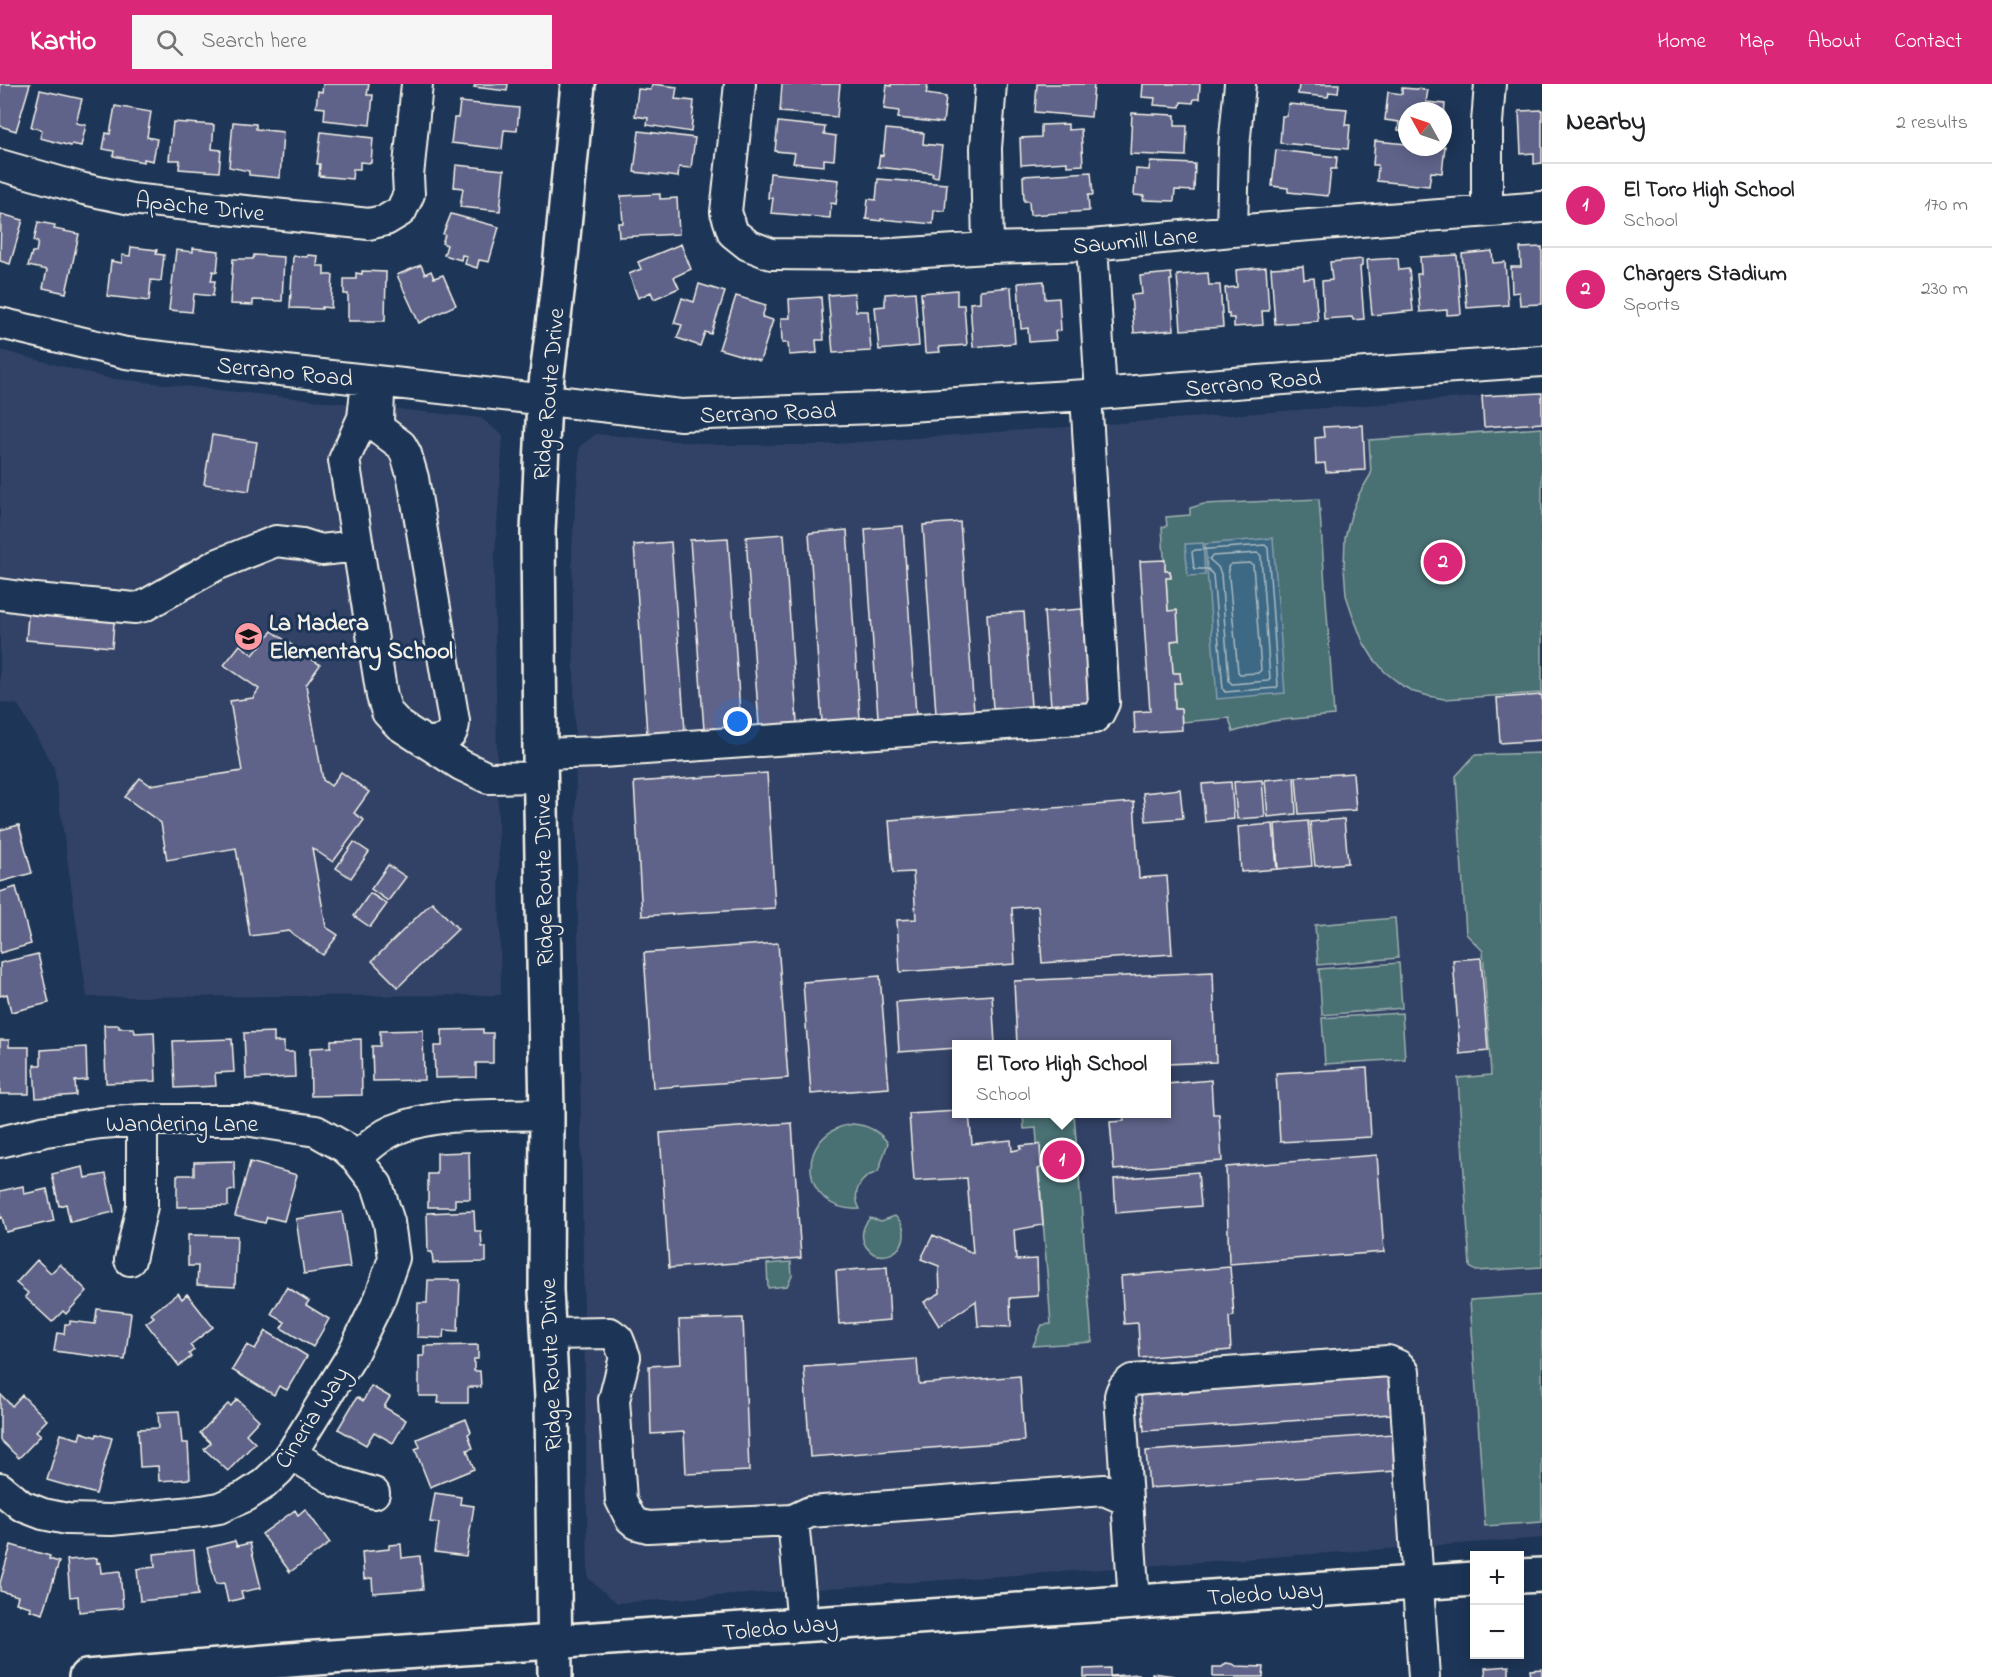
<!DOCTYPE html>
<html lang="en">
<head>
<meta charset="utf-8">
<style>
  body { margin:0; font-family:"Indie Flower",sans-serif; background:#f6f6f6; color:#202124 }
  .controls { position:absolute; right:18px; bottom:18px; display:grid; overflow:hidden; border-radius:0px; box-shadow:0 3px 15px #0003 }
  .controls button { width:54px; height:54px; display:grid; place-items:center; padding:0; border:0; border-bottom:2px solid #e0e0e0; background:#fff; color:#202124; font:30px sans-serif }
  .compass { position:absolute; left:1398px; top:18px; width:54px; height:54px; border-radius:50%; background:#fff; box-shadow:0 3px 15px #0003; rotate:310deg }
  .you { position:absolute; left:738px; top:638px; width:21px; height:21px; margin:-15px; border:4px solid #fff; border-radius:50%; background:#1a73e8; box-shadow:0 0 0 9px #1a73e833 }
  .badge { display:grid; place-items:center; width:39px; height:39px; border-radius:50%; background:#db2777; color:#fff; font-size:20px; font-weight:700 }
  .pin { position:absolute; translate:-50% -50%; border:3px solid #fff; box-shadow:0 2px 6px #0006 }
  .popup { position:absolute; left:952px; top:956px; width:219px; height:78px; box-sizing:border-box; display:grid; place-content:center; border-radius:0px; background:#fff; filter:drop-shadow(0 2px 4px #0005); font-size:20px; white-space:nowrap; color:#757577 }
  .popup b { font-size:22px; color:#202124 }
  .popup::after { content:''; position:absolute; left:50%; top:100%; margin-left:-12px; border:12px solid transparent; border-top-color:#fff }
  .list { margin:0; padding:0; list-style:none }
  h2 { display:flex; justify-content:space-between; align-items:center; height:78px; margin:0; padding:0 24px; font-size:26px }
  h2 small { font-size:20px; font-weight:400; color:#757577 }
  .list li { display:grid; grid-template-columns:39px 1fr auto; gap:18px; align-items:center; box-sizing:border-box; height:84px; padding:0 24px; border-top:2px solid #e0e0e0 }
  .list b { display:block; font-size:22px; white-space:nowrap }
  .list p { margin:0; font-size:20px; white-space:nowrap; color:#757577 }
  .list em { font-size:20px; font-style:normal; color:#757577 }
  .icon { flex:none; width:33px; height:33px; fill:none; stroke:currentColor; stroke-width:2; stroke-linecap:round; stroke-linejoin:round }
  .map { position:relative; flex:none; width:1542px; height:1593px; overflow:hidden }
  header { display:flex; align-items:center; gap:36px; box-sizing:border-box; height:84px; padding:0 30px; background:#db2777; color:#fff }
  header strong { font-size:28px }
  nav { display:flex; gap:33px; margin-inline-start:auto; font-size:21px }
  .search { width:420px; height:54px; background:#f6f6f6; display:flex; align-items:center; gap:15px; box-sizing:border-box; padding:0 21px; border-radius:0px; color:#757577; font-size:22px }
  main { display:flex }
  aside { flex:1; background:#fff }
  .map>svg:first-child { display:block }
</style>
</head>
<body>
<header>
<strong>Kartio</strong>
<div class="search"><svg class="icon" aria-label="search" viewBox="0 0 24 24"><circle cx="10" cy="10" r="6"/><path d="M15 15l6 6"/></svg>Search here</div>
<nav><a>Home</a><a>Map</a><a>About</a><a>Contact</a></nav>
</header>
<main>
<div class="map">
<svg width="1542" height="1593" viewBox="0 0 1542 1593">
  <rect width="100%" height="100%" fill="#1d3557"/>
  <filter id="ink" filterUnits="userSpaceOnUse"><feTurbulence type="fractalNoise" baseFrequency=".0167" numOctaves="2"/><feDisplacementMap in="SourceGraphic" scale="12" xChannelSelector="R" yChannelSelector="G"/><feConvolveMatrix kernelMatrix="1 2 1 2 8 2 1 2 1" color-interpolation-filters="sRGB"/></filter>
  <g filter="url(#ink)">
    <path fill="#304366" fill-rule="evenodd" d="M0 266 107 294 481 334 503 352 494 486 501 911 87 913 54 683 18 621 0 618Z
      M1542 308V1454L617 1519 588 1494 572 464 580 362 596 350 720 361H821ZM957 960H1167V1030H957Z"/>
    <path fill="#496f73" stroke="#9eb0ae" stroke-width="1.5" d="M1542 344V609L1444 615 1429 612 1414 608 1403 602 1385 588 1373 574 1363 558 1353 532 1346 511 1344 483 1345 454 1351 431 1359 410 1371 390 1369 356Z
      M1319 415 1334 631 1272 637 1233 648 1229 634 1182 638 1181 625H1175L1174 599H1181L1180 589H1173L1171 557 1179 556 1177 527H1168L1166 494 1171 493 1170 487H1165L1162 443 1167 442 1166 433 1190 431V424L1204 420Z
      M1542 669V1183L1476 1187 1470 1183 1458 994 1491 991 1483 867 1466 850 1456 692 1475 671Z
      M1395 834 1398 874 1318 881 1315 841Z
      M1399 879 1402 924 1322 931 1319 885Z
      M1402 929 1405 975 1325 980 1322 934Z
      M1023 1030H1074L1092 1258 1033 1262 1042 1241 1051 1240 1036 1044 1024 1045Z
      M853 1040C867 1041 879 1047 888 1059L878 1088C860 1093 851 1108 860 1125 799 1129 793 1048 853 1040Z
      M895 1132C915 1149 899 1178 874 1170 860 1161 859 1146 870 1134L881 1137Z
      M791 1178 792 1192 787 1202 768 1204 767 1180Z
      M1542 1211V1438L1485 1442 1470 1216Z"/>
    <path fill="#3e6985" stroke="#879fad" stroke-width="1.5" d="M1273 454 1285 609 1217 615 1205 460Z
      M1203 459 1205 491 1188 492 1185 460Z"/>
    <g fill="none" stroke-linecap="round" stroke-linejoin="round">
      <path stroke="#abbbc0" stroke-width="1.5" d="M1265 461 1268 464 1278 602 1276 604 1225 608 1223 605 1213 491 1208 485H1194L1192 468 1195 466Z
        M1258 469 1261 472 1270 595 1268 597 1232 600 1229 597 1221 490 1218 483 1209 475 1212 472Z
        M1250 479 1253 481 1261 586 1258 589 1240 590 1238 588 1228 483 1231 480Z"/>
    </g>
    <path fill="#5e6389" stroke="#f4f1e8" stroke-width="1.5" d="M0 0H30L16 47 0 42Z
      M323 0H369L367 11H373L370 41 324 36 325 24 316 23 318 7 322 8Z
      M475 0H508L507 7 474 3Z
      M652 0 677 3 675 15 694 17 691 48 647 41 648 34 635 32 638 5 651 6Z
      M782 0H840L837 33 780 28Z
      M891 0H928L926 10 946 13 943 39 898 34 899 27 884 25 887 1 891 2Z
      M1037 0H1094L1091 33 1035 28Z
      M1143 0H1200L1199 15H1194L1193 19 1181 18 1180 23 1154 21 1155 14 1142 13Z
      M1299 0H1339L1338 9 1329 8 1328 13 1298 10Z
      M1402 4 1428 6 1426 18 1445 20 1443 41V27H1407V47L1398 46 1399 38 1385 36 1388 8 1402 10Z
      M40 6 82 15 76 39 86 41 81 62 72 60 71 62 40 54 42 46 31 43Z
      M460 18 519 24 517 47 504 46 502 65 451 59 454 34H458Z
      M1288 20 1347 25 1345 41H1350L1348 65 1280 59 1282 32H1287Z
      M115 22 151 28 147 53 157 55 153 77 144 75V78L113 72 114 67 103 65 106 49 110 50Z
      M1542 26V79L1534 80V69L1521 70 1519 27Z
      M1132 29 1175 31V42H1187L1186 72 1130 70Z
      M173 38 214 41 212 65 221 66 219 88 179 85 180 76H169Z
      M233 38 256 40V45L283 48 280 94 249 91V87L229 83Z
      M778 38 825 43 824 50 836 52 834 76 824 75V82L793 79 795 69 775 67Z
      M1068 40V46L1081 45 1083 81 1067 82V78L1021 81 1020 54 1041 53V41Z
      M886 45 924 49 923 60 942 62 938 93 932 92 933 89 878 83 880 71 883 72Z
      M639 47 695 54 691 84 679 83 678 93 634 88Z
      M321 48 373 54 371 79 360 78V85H353L352 95 319 92 320 80H317Z
      M1375 57 1407 60V63L1445 62 1442 89 1431 88 1429 102 1377 97 1378 81H1373Z
      M1276 66 1337 73 1336 85H1331L1328 112 1288 108V104L1272 102Z
      M1150 78 1195 80 1194 107 1175 106 1174 117 1143 116 1144 112 1134 111 1136 85 1149 86Z
      M456 81 504 86 500 127 460 123 463 104 454 103Z
      M1091 88 1093 111H1088L1089 127 1030 131 1029 117H1024L1023 92Z
      M770 89 839 96 836 120 831 119 830 134 771 129 773 114H768Z
      M878 95 947 100 945 127 934 126 933 140 881 135V137L866 135 868 115 876 116Z
      M660 110V115L677 114 679 150 619 153 618 139H623L621 112Z
      M1 130 23 136 10 180 0 177Z
      M451 130 499 143 489 178 479 176 477 184 465 180 467 172 462 171 461 176 444 171 447 161 442 159 445 151 443 150Z
      M38 138 55 141 54 145 79 150 66 209 43 204 47 186 28 182 32 168H36L38 158 34 157Z
      M681 160 691 185 674 193 679 204 654 215 651 208 638 214 629 190 641 185 638 178Z
      M131 163 157 166 156 170 164 171 161 197 151 196 149 217 107 212 111 177 122 179V171L130 172Z
      M1542 163V220L1520 221 1519 208 1512 209 1511 183H1521L1520 164Z
      M193 164 219 167 217 188 213 187 211 197H215L213 212 194 210 192 228 169 226 176 166 193 168Z
      M1492 167 1493 179 1505 178 1508 221 1467 224 1462 170Z
      M254 171 284 173 282 217 253 216V221L230 220 233 175H253Z
      M308 171 318 172 317 182H324V191H333L331 224 322 223V225L290 224 293 172 307 173Z
      M1457 171 1461 230 1447 231V226L1420 228 1417 190H1421L1420 173Z
      M1398 174 1399 186 1409 185 1413 227 1372 231 1367 176Z
      M1362 175V182L1360 183 1364 235 1353 236 1352 233 1324 235 1322 197 1332 196 1330 178Z
      M421 181 425 190 431 187 434 194 443 191 456 221 419 239 397 191Z
      M1303 182 1304 195 1314 194 1318 237 1275 240 1271 184Z
      M1266 183 1269 227H1262L1263 241 1234 243V234H1229V229L1227 230 1225 204 1237 203 1236 186Z
      M362 187 386 188 385 237H348V210H344V195H356V189L362 190Z
      M1171 189 1172 196H1170L1174 246 1134 249 1131 211 1142 210 1140 192Z
      M1208 189 1209 201H1220L1223 243 1181 246 1177 191Z
      M1044 197 1045 215 1059 214 1061 246 1055 247 1056 256 1029 258 1028 244 1021 245 1018 199Z
      M699 200 725 208 711 250 705 248 700 262 677 254 682 241 674 239 682 214 694 218Z
      M1011 203 1015 259 973 263 970 219 980 218V206Z
      M957 206V221H964L967 261 939 263 940 268 925 269 921 209Z
      M915 208 919 262 879 266 875 223 885 222V210Z
      M854 209 856 227H868L871 267 833 269 828 211Z
      M736 212 766 221 762 233 773 236 760 277 719 265Z
      M821 213 824 256H816L817 269 789 271 788 259H782L781 234H790L789 215Z
      M1542 309V339L1484 343 1482 312Z
      M1363 341 1365 386 1326 388 1325 379 1316 380 1315 354 1324 353 1323 343Z
      M212 351 257 358 249 407 204 400Z
      M960 438 974 627 936 630 923 441Z
      M903 442 916 631 878 633 865 445Z
      M847 446 860 635 822 638 809 449Z
      M784 450 797 639 759 642 746 453Z
      M728 454 741 643 704 646 690 456Z
      M671 458 685 647 647 650 634 461Z
      M1165 476V487H1170L1171 494H1166L1168 527 1177 526 1179 556 1171 557 1173 589H1180L1181 599H1174L1175 625H1181L1182 646 1135 649 1134 628 1150 627 1140 477Z
      M29 520 115 527 112 563 26 556Z
      M1082 525 1089 620 1051 622 1044 528Z
      M1024 528 1031 622 993 625 987 530Z
      M272 547 320 581 306 601 323 696 331 702 341 688 369 708 354 729 364 736 333 778 312 764 326 843 338 851 323 871 289 847 250 852 236 764 167 776 161 739 125 713 140 694 150 701 242 687 230 617 253 614 259 605 224 581 240 561 253 571Z
      M1542 611V656L1500 659 1497 614Z
      M767 689 775 824 642 832 634 698Z
      M1353 689 1356 726 1299 730 1296 693Z
      M1294 693 1296 730 1268 733 1265 696Z
      M1262 696 1265 733 1237 735 1234 698Z
      M1231 698 1234 735 1205 738 1202 700Z
      M1180 705 1183 734 1146 737 1143 709Z
      M1134 718 1139 794 1167 792 1172 870 1042 879 1038 822 1012 824 1015 880 900 888 897 836 916 835 913 788 893 789 889 736Z
      M1344 735 1348 779 1315 782 1310 738Z
      M1308 737 1312 782 1278 785 1275 740Z
      M1273 740 1277 785 1241 788 1238 743Z
      M19 741 32 789 0 798V746Z
      M354 758 369 768 351 794 336 784Z
      M388 781 406 793 388 817 371 805Z
      M16 803 31 860 0 869V808Z
      M370 809 387 820 370 843 354 832Z
      M432 818 458 845 398 903 372 877Z
      M778 859 788 994 653 1004 644 869Z
      M38 870 49 919 11 928 7 910 0 912V879Z
      M1481 874 1488 967 1460 970 1453 876Z
      M1213 888 1216 978 1167 980V960H1017L1014 897Z
      M880 892 889 1004 811 1010 803 898Z
      M992 911 995 960H957V964L899 968 896 918Z
      M104 941H119V944H134L135 949 154 948 156 997 106 999Z
      M483 945V949H493V979H476V993L435 994 434 962H442V946Z
      M423 946 424 996 373 997 372 962H380V947Z
      M274 948V958H284V968H294L295 993 246 995 244 949Z
      M232 955 234 988 215 989 216 1002 175 1004 173 957Z
      M361 955 362 1011 311 1012 310 964 331 963V956Z
      M0 956H9V963H29V1010H0Z
      M86 963 87 996 75 997 76 1011 36 1014 34 981H41V966Z
      M1367 984 1371 1053 1280 1058 1276 989Z
      M1211 996 1213 1030H1219L1222 1077 1114 1086 1110 1038 1124 1037V1030H1167V1000Z
      M957 1027V1030H969L972 1060 1011 1056 1012 1067 1021 1065 1020 1062 1040 1060 1041 1084 1038 1085 1043 1141 1014 1146 1016 1176 1037 1175 1038 1212 1010 1214 1011 1243 978 1242 976 1217 939 1242 924 1218 940 1209 939 1182 921 1175 933 1151 973 1169 967 1094 914 1097 909 1030Z
      M792 1039 801 1174 669 1184 660 1049Z
      M469 1068 470 1115H455V1123H428V1090H437V1069Z
      M1377 1071 1384 1168 1229 1180 1226 1083Z
      M234 1077 235 1106 228 1107V1122L177 1123V1091H194V1078Z
      M250 1078 297 1091 284 1137 267 1133 265 1139 235 1132Z
      M83 1083 85 1094 106 1090 114 1128 70 1138 66 1120 59 1122 52 1090Z
      M1198 1088 1201 1122 1116 1129 1114 1095Z
      M23 1102 24 1110 47 1105 54 1137 6 1148 2 1133 0 1134V1107Z
      M474 1127 475 1147H481L482 1163H486V1178L433 1179 432 1168H428L427 1129Z
      M342 1128 350 1183 304 1190 296 1135Z
      M188 1151 237 1152 235 1203 197 1201 198 1182H188Z
      M37 1176 51 1189 60 1180 87 1207 66 1230 63 1227 52 1238 25 1213 28 1209 16 1199Z
      M887 1183 890 1236 839 1240 836 1187Z
      M1230 1183 1234 1232 1229 1233 1231 1266 1140 1274 1138 1239 1124 1240 1121 1192Z
      M428 1196H460L458 1247 444 1246 443 1254 417 1253 418 1219H427Z
      M287 1203 309 1217 306 1221 329 1235 313 1263 281 1244 285 1238 271 1230Z
      M178 1209 182 1215 187 1210 213 1243 190 1261 194 1266 189 1270 191 1273 179 1282 146 1239 154 1233 151 1230Z
      M97 1225 131 1229 125 1276 54 1267 57 1249 64 1250 65 1240H70V1237L95 1240Z
      M743 1234 749 1387 686 1390 684 1348 651 1350 649 1282 681 1280 679 1236Z
      M266 1247 307 1272 287 1306 279 1302 274 1311 232 1286 247 1261 255 1265Z
      M478 1261V1275H474V1287H480L481 1303H468V1319H438L439 1312H419V1272H424V1262Z
      M917 1275 919 1300 1020 1292 1024 1357 810 1373 804 1283Z
      M1388 1293 1391 1330 1144 1347 1141 1311Z
      M371 1302 390 1313 384 1323 406 1336 393 1359 374 1348 366 1361 338 1345 357 1313 363 1317Z
      M0 1310 12 1322 22 1311 47 1336 36 1347 41 1351 19 1374 0 1356Z
      M237 1315 259 1336 246 1350 255 1359 228 1387 204 1365 211 1359 200 1349 228 1320 231 1322Z
      M179 1327 182 1359H188L190 1395 159 1397 158 1382 140 1383 138 1345 159 1344 158 1328Z
      M466 1335 471 1348 468 1350 473 1364 467 1366 474 1385 430 1403 415 1365 420 1363 417 1355Z
      M81 1348 96 1353 97 1350 112 1354 96 1410 47 1396 61 1350 79 1355Z
      M1393 1350 1396 1387 1149 1404 1146 1367Z
      M435 1409 461 1413 460 1420 474 1422 466 1472 435 1468 439 1439 430 1438Z
      M305 1425 330 1459 290 1488 262 1450 295 1426 298 1431Z
      M235 1457 237 1462 250 1459 261 1504 241 1508 243 1514 228 1518 224 1499 216 1500 207 1464Z
      M401 1460 402 1474 420 1472 423 1505 373 1509 372 1494 364 1495 362 1468 389 1465V1461Z
      M11 1461 50 1472 49 1475 59 1478 43 1530 30 1526 31 1523 16 1519 18 1512 0 1507V1499Z
      M194 1466 198 1511 140 1517 137 1485 155 1483 154 1470Z
      M97 1474V1479L100 1478 101 1489 120 1487 123 1524 79 1528 78 1512 70 1513 67 1476Z
      M1226 1579 1233 1580 1236 1582 1264 1583 1263 1593H1213V1583H1222Z
      M1509 1582V1593H1486L1485 1584Z
      M1110 1584V1592L1139 1590V1593H1084V1585Z
      M1542 1585V1593H1531L1530 1586Z
      M1152 1589 1174 1592V1593H1152Z"/>
    <g fill="none" stroke-linecap="round" stroke-linejoin="round">
      <defs>
        <path id="minor" d="M740 0 726 128 733 149 748 161 771 170 877 171 988 164 1092 161 1232 147 1542 123
          M0 81 84 105 131 115 369 140 386 136 401 127 409 110 408 92 417 0
          M1487 127V39L1490 0
          M1232 147 1234 63 1240 0
          M1092 161 1101 310
          M988 164 986 64 991 0
          M0 239 126 269 681 331 876 324 1086 311 1309 293 1542 277
          M367 297 363 334 344 376 382 612 387 628 399 641 461 681 488 694 541 693
          M379 307 378 338 381 346 401 361 406 370 413 394 454 637C454 654 442 658 427 658
          M0 510 35 515 135 524 144 522 216 481 276 457 302 460 321 466 358 462
          M540 670 602 668 1094 634 1099 629 1104 619 1086 311
          M0 1058 46 1047 101 1039 142 1036H245L316 1047 344 1063 356 1074 377 1101 389 1138 394 1174 380 1214 352 1271 291 1370 279 1386 264 1400 246 1412 219 1424 202 1427 111 1436 67 1435 43 1430 22 1422 0 1404
          M356 1074C368 1064 379 1052 394 1046 438 1027 499 1032 547 1030
          M130 1176 142 1122V1036
          M549 1250 610 1249 618 1255 625 1273 614 1316 621 1416 630 1434 637 1440 648 1443 793 1436 810 1428 1104 1406 1127 1416
          M291 1370 338 1398 374 1409
          M793 1436 803 1541
          M1134 1518 1120 1312C1122 1304 1125 1301 1132 1296L1388 1277 1399 1282 1404 1288 1424 1593"/>
        <path id="major" d="M1520 1492 1542 1491
          M86 1593 302 1575 1474 1495
          M555 1593 552 1314 546 1206 547 1030 540 670 538 448 544 317 560 183 578 0"/>
      </defs>
      <use href="#minor" stroke="#f4f1e8" stroke-width="34"/>
      <use href="#major" stroke="#f4f1e8" stroke-width="38"/>
      <use href="#minor" stroke="#1d3557" stroke-width="30"/>
      <use href="#major" stroke="#1d3557" stroke-width="33"/>
    </g>
  </g>
  <defs>
    <symbol id="school-disc" viewBox="-11 -11 22 22"><circle r="9.5" fill="#ff9aa2" stroke="#1d3557"/><path d="M0-5L7-2L0 1L-7-2ZM-4 1L0 2.5L4 1V4Q0 6-4 4Z" fill="#111"/></symbol>
  </defs>
  <g fill-rule="evenodd">
    <use href="#school-disc" x="232" y="536" width="33" height="33"/>
  </g>
  <g text-anchor="middle" stroke-width="6" stroke-linejoin="round" paint-order="stroke">
    <g font-size="24" fill="#f4f1e8" stroke="#1d3557">
      <text transform="translate(200 122) rotate(6)" y="8">Apache Drive</text>
      <text transform="translate(1135 156) rotate(-5)" y="8">Sawmill Lane</text>
      <text transform="translate(285 287) rotate(6)" y="8">Serrano Road</text>
      <text transform="translate(1253 298) rotate(-5)" y="8">Serrano Road</text>
      <text transform="translate(548 310) rotate(-85)" y="8">Ridge Route Drive</text>
      <text transform="translate(768 328) rotate(-2)" y="8">Serrano Road</text>
      <text transform="translate(543 796) rotate(-91)" y="8">Ridge Route Drive</text>
      <text x="182" y="1047">Wandering Lane</text>
      <text transform="translate(550 1281) rotate(-92)" y="8">Ridge Route Drive</text>
      <text transform="translate(311 1333) rotate(-57)" y="8">Cineria Way</text>
      <text transform="translate(1265 1509) rotate(-4)" y="8">Toledo Way</text>
      <text transform="translate(780 1543) rotate(-5)" y="8">Toledo Way</text>
    </g>
    <g font-size="24" font-weight="bold" fill="#f4f1e8" stroke="#1d3557" text-anchor="start">
      <text x="269" y="546">La Madera<tspan x="269" dy="28">Elementary School</tspan></text>
    </g>
  </g>
</svg>
<div class="controls">
<button>+</button>
<button>−</button>
</div>
<svg class="compass" viewBox="-18 -18 36 36"><path d="M0-13l5 13h-10z" fill="#e53935"/><path d="M0 13l5-13h-10z" fill="#757577"/></svg>
<div class="you"></div>
<div class="pin badge" style="left:1062px;top:1076px">1</div>
<div class="popup"><b>El Toro High School</b>School</div>
<div class="pin badge" style="left:1443px;top:478px">2</div>
</div>
<aside>
<h2>Nearby<small>2 results</small></h2>
<ul class="list">
<li><span class="badge">1</span><div><b>El Toro High School</b><p>School</p></div><em>170 m</em></li>
<li><span class="badge">2</span><div><b>Chargers Stadium</b><p>Sports</p></div><em>230 m</em></li>
</ul>
</aside>
</main>
</body>
</html>
